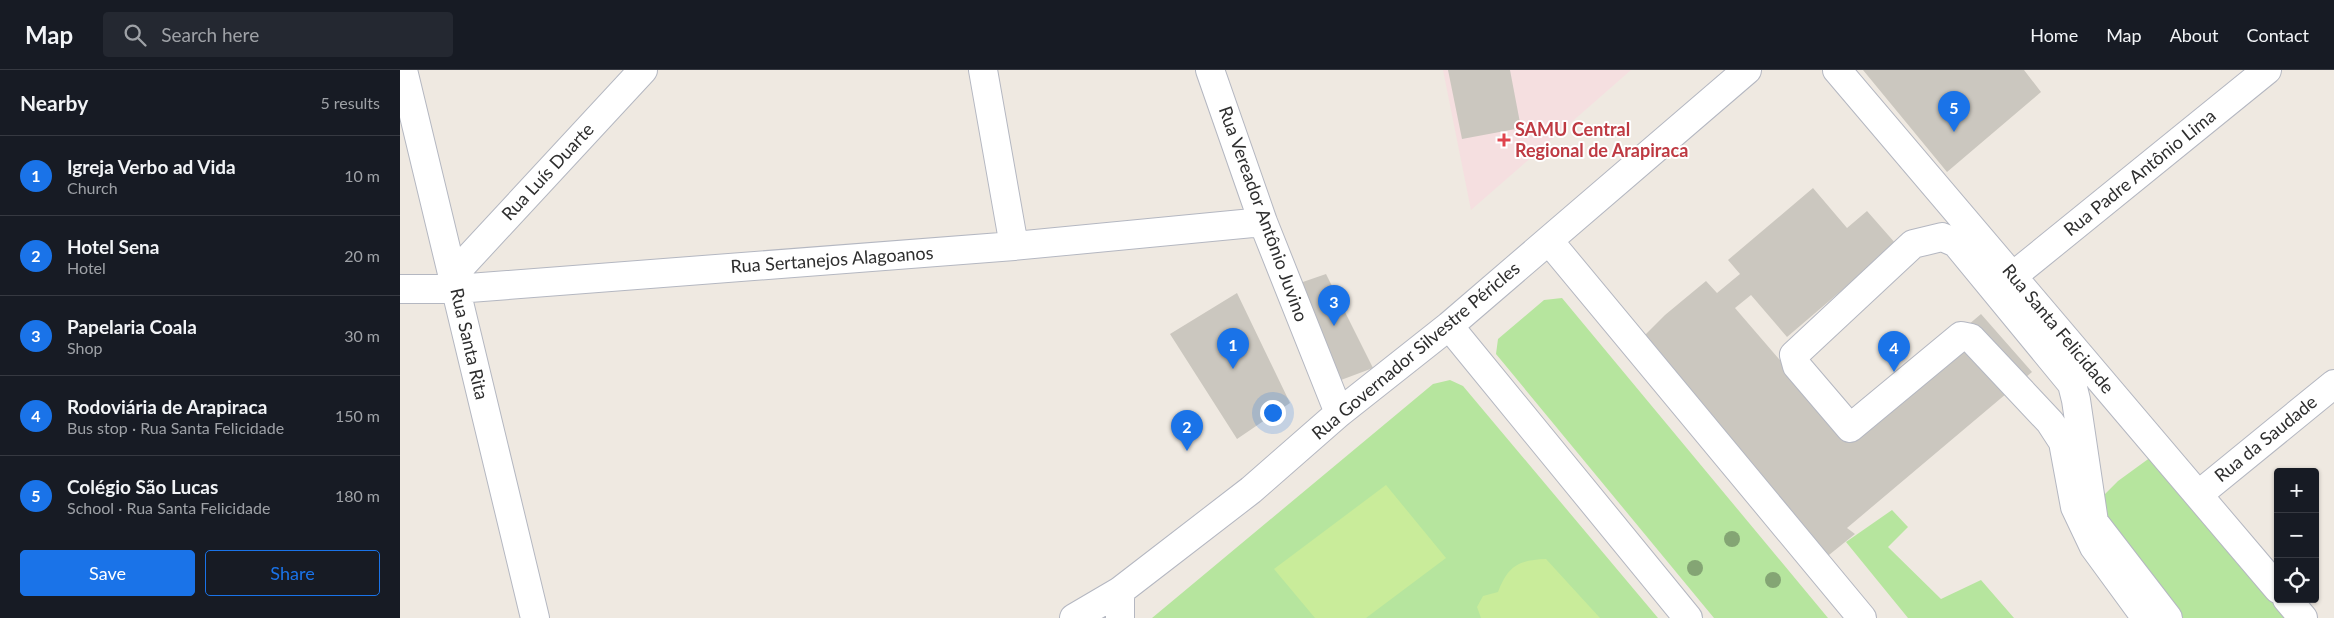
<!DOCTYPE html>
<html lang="en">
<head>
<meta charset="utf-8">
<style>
  body { margin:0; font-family:Lato,sans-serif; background:#242831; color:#f1f3f6 }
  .controls { position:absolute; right:15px; bottom:15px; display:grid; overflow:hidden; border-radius:5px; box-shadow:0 1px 4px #0004 }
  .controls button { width:45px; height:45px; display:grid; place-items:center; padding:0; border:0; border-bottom:1px solid #363941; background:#171b24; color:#f1f3f6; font:25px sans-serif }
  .you { position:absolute; left:872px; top:342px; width:18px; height:18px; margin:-12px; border:4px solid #fff; border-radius:50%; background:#1a73e8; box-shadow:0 0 0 8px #1a73e833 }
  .badge { display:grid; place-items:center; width:32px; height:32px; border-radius:50%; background:#1a73e8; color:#fff; font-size:16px; font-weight:700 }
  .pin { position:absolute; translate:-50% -41px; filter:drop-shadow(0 1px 2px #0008) }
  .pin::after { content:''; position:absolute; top:26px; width:18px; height:15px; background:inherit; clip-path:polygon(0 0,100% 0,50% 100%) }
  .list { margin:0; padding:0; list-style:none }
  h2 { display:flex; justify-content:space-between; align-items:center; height:65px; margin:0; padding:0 20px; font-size:21px }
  h2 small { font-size:16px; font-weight:400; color:#9ea1a6 }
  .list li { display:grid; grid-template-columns:32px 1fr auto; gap:15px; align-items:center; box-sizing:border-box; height:80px; padding:0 20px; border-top:1px solid #363941 }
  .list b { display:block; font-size:19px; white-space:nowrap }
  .list p { margin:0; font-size:16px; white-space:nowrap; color:#9ea1a6 }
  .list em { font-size:16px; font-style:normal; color:#9ea1a6 }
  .actions { display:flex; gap:10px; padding:15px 20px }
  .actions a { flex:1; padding:11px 0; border:1px solid #1a73e8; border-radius:5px; text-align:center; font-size:18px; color:#1a73e8 }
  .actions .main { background:#1a73e8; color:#fff }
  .icon { flex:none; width:28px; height:28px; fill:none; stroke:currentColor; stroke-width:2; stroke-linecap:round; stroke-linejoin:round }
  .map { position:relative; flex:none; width:1934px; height:548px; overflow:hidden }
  header { display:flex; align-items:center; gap:30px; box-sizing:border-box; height:70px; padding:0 25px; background:#171b24; border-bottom:1px solid #363941 }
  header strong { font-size:24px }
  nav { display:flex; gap:28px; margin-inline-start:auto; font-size:18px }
  .search { width:350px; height:45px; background:#242831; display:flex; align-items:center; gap:12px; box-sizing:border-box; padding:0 18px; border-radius:5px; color:#9ea1a6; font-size:19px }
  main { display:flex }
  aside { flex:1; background:#171b24 }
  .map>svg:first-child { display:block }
</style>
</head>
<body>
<header>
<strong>Map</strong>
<div class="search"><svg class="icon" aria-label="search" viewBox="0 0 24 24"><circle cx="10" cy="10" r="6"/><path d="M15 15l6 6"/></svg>Search here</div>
<nav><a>Home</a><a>Map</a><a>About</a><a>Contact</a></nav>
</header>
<main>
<aside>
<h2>Nearby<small>5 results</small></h2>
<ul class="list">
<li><span class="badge">1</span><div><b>Igreja Verbo ad Vida</b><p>Church</p></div><em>10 m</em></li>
<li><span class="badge">2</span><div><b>Hotel Sena</b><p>Hotel</p></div><em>20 m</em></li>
<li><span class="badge">3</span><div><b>Papelaria Coala</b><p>Shop</p></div><em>30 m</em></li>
<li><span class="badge">4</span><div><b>Rodoviária de Arapiraca</b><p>Bus stop · Rua Santa Felicidade</p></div><em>150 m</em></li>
<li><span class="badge">5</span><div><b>Colégio São Lucas</b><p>School · Rua Santa Felicidade</p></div><em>180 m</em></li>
</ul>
<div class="actions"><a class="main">Save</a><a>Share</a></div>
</aside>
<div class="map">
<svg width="1934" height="548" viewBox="0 0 1934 548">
  <rect width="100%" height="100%" fill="#efe9e1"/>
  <path fill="#f5dfe0" d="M1043 0H1231L1071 140Z"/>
  <path fill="#b6e59e" d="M1162 228 1428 548H1314L1096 284 1098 269 1144 230Z
    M1050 310 1063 316 1258 548H752L1033 314Z
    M1751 387 1886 548H1783L1703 448 1704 425 1718 411Z
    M1492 440 1508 457 1488 477 1541 529 1581 510 1614 548H1508L1446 472Z"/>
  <path fill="#c9ec9a" d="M986 415 1046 488 966 548H915L874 499Z
    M1146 489 1200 548H1081L1077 537 1083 526 1098 522C1108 496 1118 490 1146 489Z"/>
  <path fill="#cbc7bf" d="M1048 0H1110L1121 58 1062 69Z
    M1463 0H1624L1641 22 1547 102Z
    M1413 118 1447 158 1467 141 1496 174 1387 267 1351 225 1335 238 1442 362 1581 244 1632 302 1447 458 1455 464 1424 489 1241 269 1265 245 1306 211 1317 223 1340 204 1328 190Z
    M926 204 973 298 941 310 897 214Z
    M837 223 890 333 837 369 770 264Z"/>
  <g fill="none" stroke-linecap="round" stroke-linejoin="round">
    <defs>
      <path id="minor" d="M3 0 135 548
        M583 0 614 176
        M810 0 863 152 939 343
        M1437 0 1878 519
        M1149 171 1462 548
        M53 205 243 0
        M1613 206 1867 0
        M0 219H56L614 176 863 152
        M1049 256 1288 548
        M1798 425 1934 314
        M720 521V548
        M1887 529 1903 548
        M674 548 720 521 851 420 939 343 1049 256 1347 0
        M1746 548 1694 477 1675 437 1663 372 1650 352 1571 268 1561 266 1450 358 1397 296 1394 285 1513 174 1542 167 1556 173 1672 314 1676 330 1694 452 1768 548"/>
    </defs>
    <use href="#minor" stroke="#b4b7c1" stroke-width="30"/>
    <use href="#minor" stroke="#fff" stroke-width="28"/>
  </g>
  <g fill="#84a574">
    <circle cx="1332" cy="469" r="8"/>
    <circle cx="1295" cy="498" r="8"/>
    <circle cx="1373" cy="510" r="8"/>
  </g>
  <path fill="#e0444e" stroke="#fff" stroke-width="2" d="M1101.5 62.5h5v5h5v5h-5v5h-5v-5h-5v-5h5z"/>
  <g text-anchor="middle" stroke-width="4" stroke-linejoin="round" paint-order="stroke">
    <g font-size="18" font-weight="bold" fill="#be3a42" stroke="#fff" text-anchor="start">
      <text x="1115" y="66">SAMU Central<tspan x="1115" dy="21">Regional de Arapiraca</tspan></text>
    </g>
    <g font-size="18" fill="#2e2e2e" stroke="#fff">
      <text transform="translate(148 102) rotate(-47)" y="6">Rua Luís Duarte</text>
      <text transform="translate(1740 103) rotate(-39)" y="6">Rua Padre Antônio Lima</text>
      <text transform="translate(863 144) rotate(70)" y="6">Rua Vereador Antônio Juvino</text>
      <text transform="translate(432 190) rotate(-4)" y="6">Rua Sertanejos Alagoanos</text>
      <text transform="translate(1658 259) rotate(50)" y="6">Rua Santa Felicidade</text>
      <text transform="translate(69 274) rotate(77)" y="6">Rua Santa Rita</text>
      <text transform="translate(1016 281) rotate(-40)" y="6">Rua Governador Silvestre Péricles</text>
      <text transform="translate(1866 369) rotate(-39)" y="6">Rua da Saudade</text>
    </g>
  </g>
</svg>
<div class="controls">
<button>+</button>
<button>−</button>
<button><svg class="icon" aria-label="locate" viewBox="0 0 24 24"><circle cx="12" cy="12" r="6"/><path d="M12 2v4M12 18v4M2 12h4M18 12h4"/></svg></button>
</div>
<div class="you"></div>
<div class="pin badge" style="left:833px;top:299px">1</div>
<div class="pin badge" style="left:787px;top:381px">2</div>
<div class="pin badge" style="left:934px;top:256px">3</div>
<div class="pin badge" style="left:1494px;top:302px">4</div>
<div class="pin badge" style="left:1554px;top:62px">5</div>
</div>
</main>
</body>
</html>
